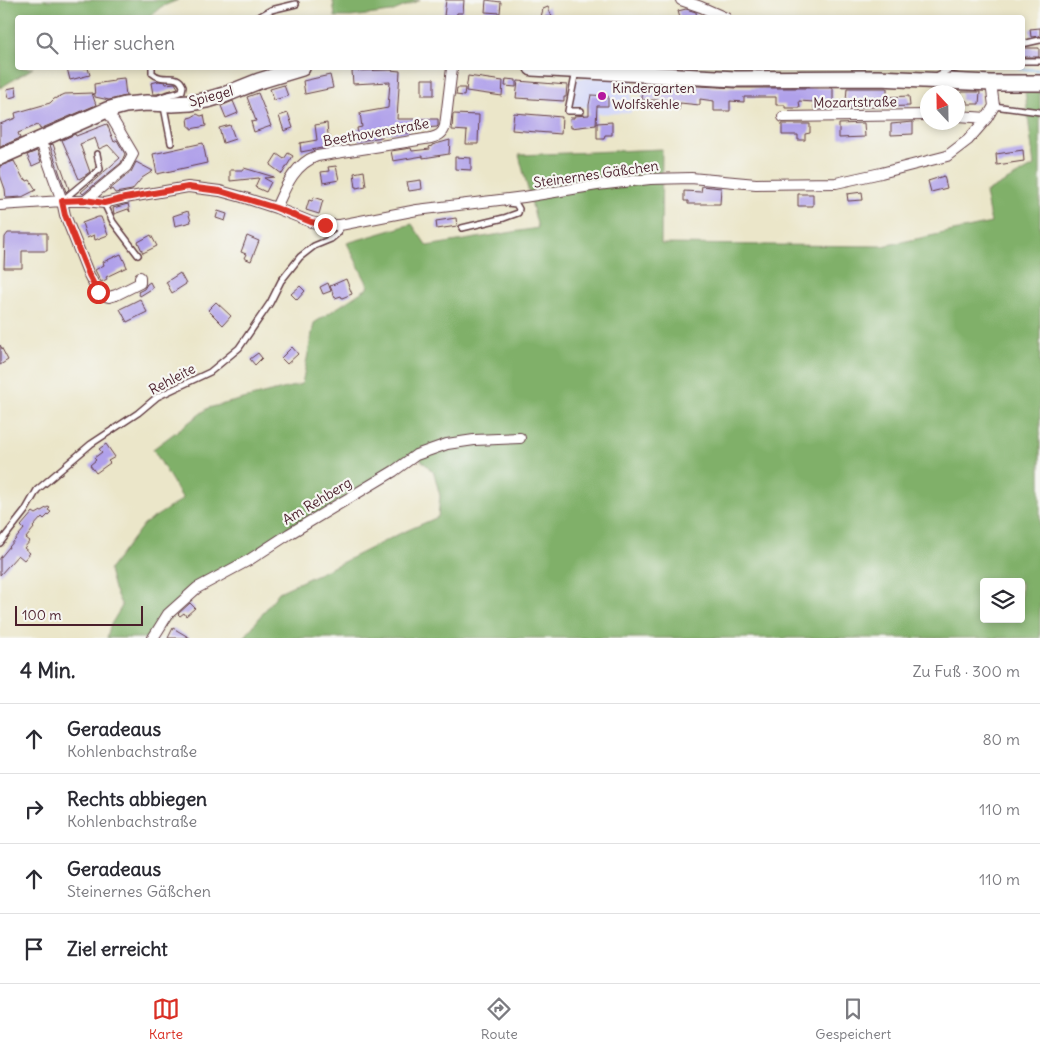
<!DOCTYPE html>
<html lang="de">
<head>
<meta charset="utf-8">
<style>
  body { margin:0; font-family:Delius,sans-serif; background:#f7f7f7; color:#2b2b33 }
  .controls { position:absolute; right:15px; bottom:15px; display:grid; overflow:hidden; border-radius:5px; box-shadow:0 2px 8px #0003 }
  .controls button { width:45px; height:45px; display:grid; place-items:center; padding:0; border:0; border-bottom:1px solid #e1e1e2; background:#fff; color:#2b2b33; font:25px sans-serif }
  .compass { position:absolute; left:920px; top:85px; width:45px; height:45px; border-radius:50%; background:#fff; box-shadow:0 2px 8px #0003; rotate:338deg }
  .scale { position:absolute; left:15px; bottom:12px; width:128px; box-sizing:border-box; padding-left:5px; border:2px solid #4a1f2b; border-top:0; font-size:14px; line-height:18px; white-space:nowrap; color:#4a1f2b; -webkit-text-stroke:4px #f6f6f2; paint-order:stroke }
  .stop { position:absolute; width:15px; height:15px; margin:-11px; border:4px solid #d93025; border-radius:50%; background:#fff }
  .stop.end { background:#d93025; border-color:#fff; box-shadow:0 1px 5px #0008 }
  .list { margin:0; padding:0; list-style:none }
  h2 { display:flex; justify-content:space-between; align-items:center; height:65px; margin:0; padding:0 20px; font-size:21px }
  h2 small { font-size:16px; font-weight:400; color:#7c7c81 }
  .list li { display:grid; grid-template-columns:32px 1fr auto; gap:15px; align-items:center; box-sizing:border-box; height:70px; padding:0 20px; border-top:1px solid #e1e1e2 }
  .list b { display:block; font-size:19px; white-space:nowrap }
  .list p { margin:0; font-size:16px; white-space:nowrap; color:#7c7c81 }
  .list em { font-size:16px; font-style:normal; color:#7c7c81 }
  .icon { flex:none; width:28px; height:28px; fill:none; stroke:currentColor; stroke-width:2; stroke-linecap:round; stroke-linejoin:round }
  .map { position:relative; flex:none; width:1040px; height:638px; overflow:hidden }
  .search { position:absolute; background:#fff; box-shadow:0 2px 8px #0003; left:15px; right:15px; top:15px; height:55px; display:flex; align-items:center; gap:12px; box-sizing:border-box; padding:0 18px; border-radius:5px; color:#7c7c81; font-size:19px }
  .sheet { height:345px; background:#fff }
  nav { display:flex; justify-content:space-around; align-items:center; box-sizing:border-box; height:70px; border-top:1px solid #e1e1e2; background:#fff; font-size:14px; color:#7c7c81 }
  nav a { display:grid; justify-items:center; gap:2px }
  nav .on { color:#d93025 }
  .map>svg:first-child { display:block }
</style>
</head>
<body>
<div class="map">
<svg width="1040" height="638" viewBox="0 0 1040 638">
  <rect width="100%" height="100%" fill="#f6f6f2"/>
  <filter id="ink" filterUnits="userSpaceOnUse"><feTurbulence type="fractalNoise" baseFrequency=".02" numOctaves="2"/><feDisplacementMap in="SourceGraphic" scale="10" xChannelSelector="R" yChannelSelector="G"/><feConvolveMatrix kernelMatrix="1 2 1 2 8 2 1 2 1" color-interpolation-filters="sRGB"/></filter>
  <filter id="wash" filterUnits="userSpaceOnUse"><feTurbulence type="fractalNoise" baseFrequency=".0096" numOctaves="4" result="noise"/><feDisplacementMap in="SourceGraphic" scale="20" xChannelSelector="R" yChannelSelector="G"/><feGaussianBlur stdDeviation="1.12" result="paint"/><feColorMatrix in="noise" values="0 0 0 0 0 0 0 0 0 0 0 0 0 0 0 0 0 1.4 0 .05"/><feComposite in="paint" operator="in"/></filter>
  <g filter="url(#wash)">
    <rect width="100%" height="100%" fill="#ebe6c9"/>
    <path fill="#d4d8f9" d="M577 78H632L631 113 587 114V107L571 106 574 86Z"/>
    <path fill="#80b069" stroke="#65684a" fill-rule="evenodd" d="M0 0H178L161 7 149 17 18 18V68H33L0 88Z
      M333 0H420L391 12 351 17H335Z
      M1025 92H1040V638H244L279 592 339 564 399 534 438 517 440 496 434 473 416 455 197 588 153 638H107L110 626 122 606 114 589 109 570 144 524 183 499 153 449 208 408 302 384 314 323 369 287 347 243 412 224 427 246 538 228 519 155 662 149 661 244 883 246 991 223 985 193 1034 166ZM984 582H1021V619H984Z"/>
    <g fill="none" stroke-linecap="round" stroke-linejoin="round">
      <path stroke="#80b7f0" stroke-width="2.5" d="M1020 69 1040 70"/>
    </g>
    <g id="blocks">
      <path fill="#b0a1ea" d="M446 0H464L463 13H457L456 17 444 16Z
        M486 0 501 2 500 13 485 12Z
        M548 7 552 17H541L543 9Z
        M686 9 696 12 697 18H680L678 11Z
        M1040 28V36L1031 37 1030 29Z
        M1022 48H1039V57H1022Z
        M67 68H88L90 75 70 80Z
        M390 70 400 71 397 119H438V126L437 127 409 129V133H382V137L359 141 357 128 362 127 360 113 388 108 390 82 353 84 352 71Z
        M330 75 333 88 305 94 303 81Z
        M468 76 503 81 502 96 466 91Z
        M124 78 126 96 109 100 95 97 94 84 114 81V79Z
        M422 79H434V95H422Z
        M506 79 516 80V87L505 86Z
        M159 81 165 82 166 84 175 83 178 88 157 94H153L151 83Z
        M518 81 567 85 566 97H564V101L516 98Z
        M643 83 736 88H833V101H846L847 88H887V97L909 96 910 106 814 109V102L799 101 800 108H785V105H776V97H744V102L730 101V111H714V101L700 99V105L680 103 679 110 673 109 674 100H642Z
        M284 85 288 96 274 100 270 89Z
        M16 87 17 96 9 98 7 89Z
        M457 88H465L464 96 456 95Z
        M961 92H980L979 104H967V101L961 100Z
        M92 93 96 105 40 129 38 125 18 133 20 138 0 147V124L16 118 15 113 50 103 54 99 65 94Z
        M258 93 271 126 254 132 251 122 256 121 247 97Z
        M591 95 608 96V106H597L596 125 571 128 570 118H574V116L589 115V105Z
        M233 101 238 113 226 118 221 106Z
        M288 113 293 128 284 131 279 116Z
        M514 113 562 117 561 134 512 130Z
        M197 114 201 116 204 115 206 126 191 129V127H189L188 118 192 117Z
        M453 114 479 115 478 144H466L467 131 452 130Z
        M612 122V135H605L604 139H597V123Z
        M913 122V134L891 135V124Z
        M327 123 328 135H330L332 146 301 152 300 143 317 140 315 125Z
        M864 123 865 137 839 138V124Z
        M107 124 114 142 117 140 125 154 121 163 83 194 81 192 120 158 108 145 99 149 95 138 80 144 90 172 84 176 79 179 62 140 75 134 76 136Z
        M782 124H810V133L805 134V140H798V135H782Z
        M230 125 235 139 223 143 219 128Z
        M450 140 449 154 423 158V156L393 161 391 151 411 148 412 151 430 149 429 147 432 146V145Z
        M203 143 207 163 157 174 153 154Z
        M53 144 69 189 66 192 50 145Z
        M1023 150 1024 161 997 165 996 154Z
        M37 151 41 162 32 166 27 155Z
        M288 153 293 156 282 174 270 165 277 154 284 159Z
        M455 157 471 158V170L455 169Z
        M14 161 24 180 26 179 27 181 30 180 36 190 22 197 6 198 5 189 0 175V166Z
        M136 162 153 171 142 178 132 190 115 193 112 189 109 191V190L131 172Z
        M336 166 339 180 323 183 321 172 329 171 328 167Z
        M244 168 274 177 264 178 271 182 266 192 255 187 259 178 230 181V170H244Z
        M364 171 366 186 356 188 354 173Z
        M944 176 947 188 931 192 928 181Z
        M421 180 422 189 409 191 407 182Z
        M702 186 721 188 720 204H688V201H684V191L701 192Z
        M862 192 863 200 848 201 847 194Z
        M798 194H813V206H798Z
        M314 197 323 200 319 214 306 210 309 200 312 201Z
        M128 204 130 212 128 209 114 214 113 208Z
        M188 211 191 222 175 226 173 216Z
        M218 211 227 214 225 221 216 218Z
        M98 217H101L108 235 95 240 94 235 87 238 82 223Z
        M456 218 457 226 437 229 436 221Z
        M8 233H47V251H22V268H4L5 237Z
        M151 235 157 246 143 253 138 242Z
        M247 236 259 241 251 261 244 258 246 254 241 252Z
        M121 254 127 267 106 277 107 279 101 282 95 270 104 265 103 262Z
        M180 273 186 284 172 293 166 282Z
        M346 279 352 294 342 298 341 296 335 298 330 286Z
        M150 282 153 288 140 296 138 292 144 289 147 284Z
        M328 283 331 291 323 294 320 287Z
        M300 286 305 291 297 300 291 294Z
        M140 299 147 312 127 322 120 309Z
        M216 302 231 316 223 325 208 310Z
        M0 345 8 360 0 365Z
        M292 347 298 354 287 364 281 358Z
        M258 353 262 358 255 365 250 359Z
        M106 444 115 457 108 461 110 463 96 473 90 465 96 460 94 458 102 452 99 449Z
        M48 507 50 508 48 510 51 512 44 519 42 517 33 527 34 528 26 538 30 541 24 548 30 553 24 560 18 555 0 575V558L24 529 21 526 33 512 36 514Z
        M190 603 195 608 186 616 184 613 180 616 178 614Z
        M173 628 190 638H168Z"/>
    </g>
  </g>
  <g filter="url(#ink)">
    <use href="#blocks" fill-opacity="0" stroke="#623d43" stroke-width="1"/>
    <g fill="none" stroke-linecap="round" stroke-linejoin="round">
      <defs>
        <path id="lane" d="M257 18 271 10 296 4
          M1022 44 1040 40
          M1022 61H1040
          M152 68V73C164 84 177 71 183 86L182 91C174 95 165 94 157 99
          M576 71 568 111H581
          M936 76 950 69 956 68
          M994 106 1040 112
          M164 107 171 143
          M64 199 100 169 97 154
          M104 203 113 222 138 255
          M462 228 504 218 518 213 519 209 516 204 507 203
          M0 543 25 511 37 490 91 444 138 413 157 397 210 372 239 348 270 303 281 281 300 257 314 246 331 239 338 233 340 225"/>
        <path id="street" d="M681 0 701 7 726 18
          M958 116 987 118 994 106 991 83
          M783 117 928 115
          M40 139 62 201 65 215 89 275 98 292 103 295 109 297 116 295 140 283V277
          M85 201 126 167 133 154 107 110
          M0 205 62 201H85L104 203 125 198 188 187 220 191 242 197 276 208 311 222 325 225H340L417 210 524 197 597 185 650 179 691 178 756 184 836 183 881 173 947 156 968 140 987 118
          M276 208C285 188 294 164 317 156L431 138C438 136 443 134 445 126L452 68
          M153 638 168 614 197 588 249 560 289 534 394 471 416 455 447 444 474 440 520 438"/>
        <path id="secondary" d="M532 68 736 79 878 78 991 83H1040
          M0 157 107 110 125 105 147 103 172 104 191 103 207 100 224 95 259 81 302 68"/>
      </defs>
      <use href="#lane" stroke="#623d43" stroke-width="8"/>
      <use href="#street" stroke="#623d43" stroke-width="12"/>
      <use href="#secondary" stroke="#623d43" stroke-width="18"/>
      <use href="#lane" stroke="#fff" stroke-width="5"/>
      <use href="#street" stroke="#fff" stroke-width="10"/>
      <use href="#secondary" stroke="#fff" stroke-width="15"/>
    </g>
  </g>
  <g fill="none" stroke-linecap="round" stroke-linejoin="round" filter="url(#ink)">
    <path stroke="#d93025" stroke-width="6" d="M98 292 89 275 65 215 62 201 85 200 104 203 125 198 188 187 220 191 276 208 311 222 325 225"/>
  </g>
  <circle fill="#b5179e" stroke="#f6f6f2" stroke-width="2" cx="602" cy="96" r="5"/>
  <g text-anchor="middle" stroke-width="4.5" stroke-linejoin="round" paint-order="stroke">
    <g font-size="14" fill="#4a1f2b" stroke="#f6f6f2" text-anchor="start">
      <text x="612" y="93">Kindergarten<tspan x="612" dy="16">Wolfskehle</tspan></text>
    </g>
    <g font-size="14" fill="#4a1f2b" stroke="#f6f6f2">
      <text transform="translate(211 96) rotate(-15)" y="5">Spiegel</text>
      <text transform="translate(855 102) rotate(-1)" y="5">Mozartstraße</text>
      <text transform="translate(376 132) rotate(-10)" y="5">Beethovenstraße</text>
      <text transform="translate(596 174) rotate(-8)" y="5">Steinernes Gäßchen</text>
      <text transform="translate(172 379) rotate(-28)" y="5">Rehleite</text>
      <text transform="translate(317 501) rotate(-31)" y="5">Am Rehberg</text>
    </g>
  </g>
</svg>
<div class="controls">
<button><svg class="icon" aria-label="layers" viewBox="0 0 24 24"><path d="M12 4l9 5-9 5-9-5zM3 14l9 5 9-5"/></svg></button>
</div>
<svg class="compass" viewBox="-18 -18 36 36"><path d="M0-13l5 13h-10z" fill="#e53935"/><path d="M0 13l5-13h-10z" fill="#7c7c81"/></svg>
<div class="scale">100 m</div>
<div class="stop" style="left:98px;top:292px"></div>
<div class="stop end" style="left:325px;top:225px"></div>
<div class="search"><svg class="icon" aria-label="search" viewBox="0 0 24 24"><circle cx="10" cy="10" r="6"/><path d="M15 15l6 6"/></svg>Hier suchen</div>
</div>
<section class="sheet">
<h2>4 Min.<small>Zu Fuß · 300 m</small></h2>
<ul class="list">
<li><svg class="icon" aria-label="ahead" viewBox="0 0 24 24"><path d="M12 20V5M6 11l6-6 6 6"/></svg><div><b>Geradeaus</b><p>Kohlenbachstraße</p></div><em>80 m</em></li>
<li><svg class="icon" aria-label="right" viewBox="0 0 24 24"><path d="M7 20v-9h11M14 6l5 5-5 5"/></svg><div><b>Rechts abbiegen</b><p>Kohlenbachstraße</p></div><em>110 m</em></li>
<li><svg class="icon" aria-label="ahead" viewBox="0 0 24 24"><path d="M12 20V5M6 11l6-6 6 6"/></svg><div><b>Geradeaus</b><p>Steinernes Gäßchen</p></div><em>110 m</em></li>
<li><svg class="icon" aria-label="arrive" viewBox="0 0 24 24"><path d="M6 21V4h12l-3 4 3 4H6"/></svg><div><b>Ziel erreicht</b></div></li>
</ul>
</section>
<nav>
<a class="on"><svg class="icon" aria-label="map" viewBox="0 0 24 24"><path d="M3 6l6-2 6 2 6-2v14l-6 2-6-2-6 2zM9 4v14M15 6v14"/></svg>Karte</a>
<a><svg class="icon" aria-label="directions" viewBox="0 0 24 24"><path d="M12 3l9 9-9 9-9-9zM9 14v-3h6M13 9l2 2-2 2"/></svg>Route</a>
<a><svg class="icon" aria-label="saved" viewBox="0 0 24 24"><path d="M7 4h10v16l-5-4-5 4z"/></svg>Gespeichert</a>
</nav>
</body>
</html>
